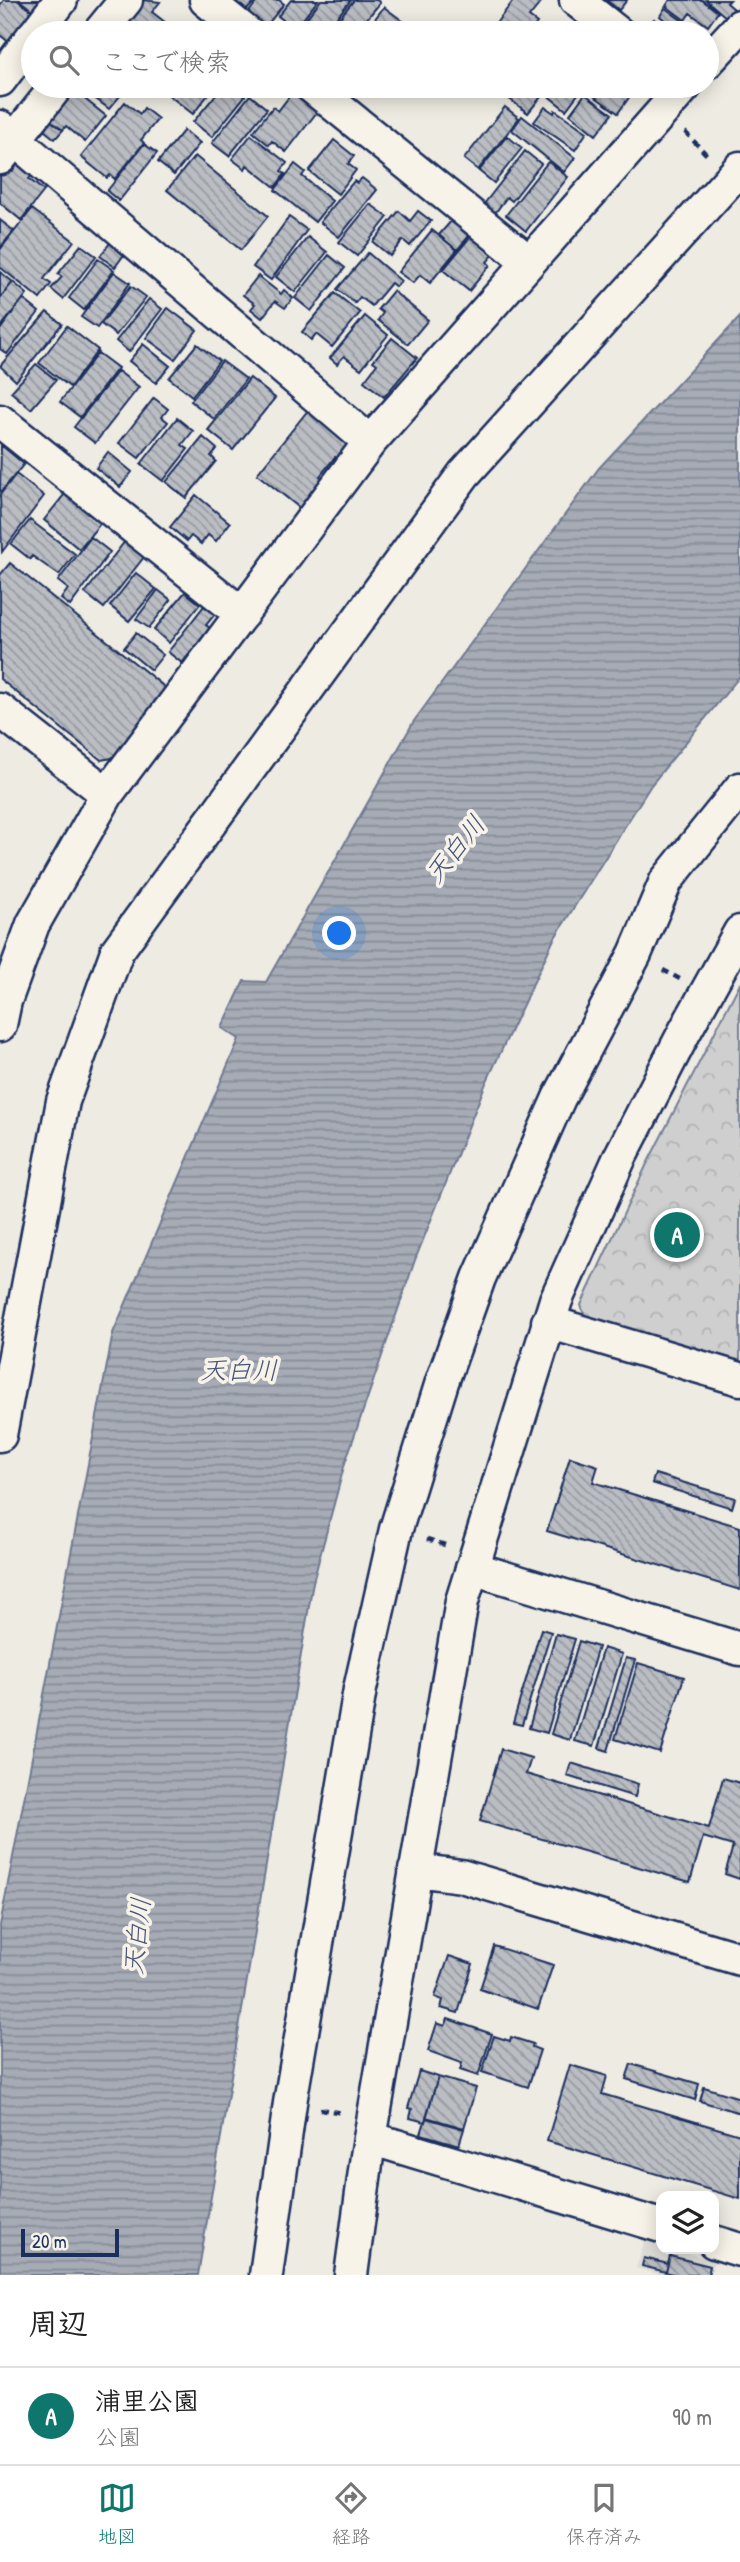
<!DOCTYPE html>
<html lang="ja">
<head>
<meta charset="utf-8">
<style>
  body { margin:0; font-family:"Patrick Hand","Klee One",sans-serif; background:#f6f6f6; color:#222 }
  .controls { position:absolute; right:21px; bottom:21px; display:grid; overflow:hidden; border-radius:14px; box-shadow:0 4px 18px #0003 }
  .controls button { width:63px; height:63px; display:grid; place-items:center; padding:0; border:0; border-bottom:2px solid #e0e0e0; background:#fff; color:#222; font:35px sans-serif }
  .scale { position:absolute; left:21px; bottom:18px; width:98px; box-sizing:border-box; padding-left:7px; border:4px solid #1b2f5e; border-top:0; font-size:19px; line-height:24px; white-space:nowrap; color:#1b2f5e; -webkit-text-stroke:5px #f7f3e8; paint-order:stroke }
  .you { position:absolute; left:340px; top:934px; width:24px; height:24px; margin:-18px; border:5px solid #fff; border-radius:50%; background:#1a73e8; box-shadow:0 0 0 10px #1a73e833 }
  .badge { display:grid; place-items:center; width:46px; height:46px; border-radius:50%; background:#0f766e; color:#fff; font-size:23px; font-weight:700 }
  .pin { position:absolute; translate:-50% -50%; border:4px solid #fff; box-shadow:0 2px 7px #0006 }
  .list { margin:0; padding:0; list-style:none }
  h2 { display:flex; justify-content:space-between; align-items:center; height:91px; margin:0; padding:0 28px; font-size:30px }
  h2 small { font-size:23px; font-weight:400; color:#767676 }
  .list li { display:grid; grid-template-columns:46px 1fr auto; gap:21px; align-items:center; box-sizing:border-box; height:98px; padding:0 28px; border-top:2px solid #e0e0e0 }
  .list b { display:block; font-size:26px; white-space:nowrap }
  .list p { margin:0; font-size:23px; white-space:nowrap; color:#767676 }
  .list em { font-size:23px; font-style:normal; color:#767676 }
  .icon { flex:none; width:38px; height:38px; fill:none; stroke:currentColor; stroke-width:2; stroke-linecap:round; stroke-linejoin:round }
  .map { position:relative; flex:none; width:740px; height:2275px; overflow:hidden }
  .search { position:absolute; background:#fff; box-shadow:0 4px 18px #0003; left:21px; right:21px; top:21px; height:77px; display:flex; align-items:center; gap:18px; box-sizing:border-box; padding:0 24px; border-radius:38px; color:#767676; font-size:26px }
  .sheet { height:189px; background:#fff }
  nav { display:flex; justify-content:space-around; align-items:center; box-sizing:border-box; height:98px; border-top:2px solid #e0e0e0; background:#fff; font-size:19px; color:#767676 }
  nav a { display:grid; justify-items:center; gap:4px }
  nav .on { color:#0f766e }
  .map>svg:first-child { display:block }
</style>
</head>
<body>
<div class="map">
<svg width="740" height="2275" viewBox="0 0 740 2275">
  <defs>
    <pattern id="park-crowns" width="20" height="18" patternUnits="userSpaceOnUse" patternTransform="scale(1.75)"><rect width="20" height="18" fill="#cfcfcf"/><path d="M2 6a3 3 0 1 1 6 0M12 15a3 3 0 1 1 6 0" fill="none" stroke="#b1b2b4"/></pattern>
    <pattern id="water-rules" width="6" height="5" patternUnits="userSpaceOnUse" patternTransform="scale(1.75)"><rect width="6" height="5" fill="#a6abb5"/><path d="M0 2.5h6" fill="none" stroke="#868c96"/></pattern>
    <pattern id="building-back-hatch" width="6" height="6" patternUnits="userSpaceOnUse" patternTransform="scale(1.75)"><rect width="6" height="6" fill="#babdc2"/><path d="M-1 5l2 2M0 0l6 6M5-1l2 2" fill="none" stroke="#969aa1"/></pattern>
  </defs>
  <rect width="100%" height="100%" fill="#eeebe2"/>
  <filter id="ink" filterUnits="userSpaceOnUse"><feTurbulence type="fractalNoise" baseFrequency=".0143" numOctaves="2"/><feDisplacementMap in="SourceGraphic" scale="14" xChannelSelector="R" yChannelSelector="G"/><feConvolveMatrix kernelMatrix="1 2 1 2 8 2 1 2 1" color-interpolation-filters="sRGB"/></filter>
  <g filter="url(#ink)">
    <path fill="#deddd8" d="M645 2240 661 2245V2249H673L714 2261 710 2275H660L636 2268Z"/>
    <path fill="url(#park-crowns)" stroke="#757f96" stroke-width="2" d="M740 983V1365L586 1320 581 1305 646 1166Z"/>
    <path fill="url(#water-rules)" stroke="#6e7992" stroke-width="2" d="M740 317V676L651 785 554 939 486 1083 415 1260 345 1463 313 1582 198 2275H0V1925L113 1333 239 1039 222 1028 244 981 266 982 414 721 599 468Z"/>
    <path fill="url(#building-back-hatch)" stroke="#1b2f5e" stroke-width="2" d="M4 0H17L39 16 15 47 0 35V5Z
      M19 0H48L39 15Z
      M144 0 160 2 152 12 179 33H129L134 26 128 21Z
      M234 0H256L247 10Z
      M258 0H279L284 4 263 30 246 16Z
      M291 0H318L295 29 278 16Z
      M321 0H351L324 33H312L301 25Z
      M354 0H377L380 3 355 33H327Z
      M514 0 541 2 529 17 537 23 529 33H493L490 31Z
      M606 0H627L619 10Z
      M670 0H702L718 12 708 26 690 13 685 20 666 6Z
      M706 0H730L727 3 734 9 727 18Z
      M384 7 404 22 395 33H383L371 24Z
      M665 8 699 33H661L668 23 660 16Z
      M654 19 664 27 659 33H648L645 31Z
      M559 26 566 31 568 28 575 33H553Z
      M93 86H124L127 88 109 109 92 96 97 90Z
      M157 86H215L193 114Z
      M223 86H233L245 96 212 137 193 122Z
      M503 86H550L528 113 499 91Z
      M553 86H584L566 110 546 94Z
      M590 86H637L618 113 587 91Z
      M71 88 106 116 85 142 66 126 63 130 47 118Z
      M292 93 317 112 286 152 272 141 269 145 253 132 273 107 278 111Z
      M585 94 612 114 596 135 570 114Z
      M250 95 267 109 229 156 212 143Z
      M125 102 140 114 144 108 158 119 141 140 144 143 115 179 110 175 107 178 81 157Z
      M505 107 519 118 478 170 464 159Z
      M545 107 554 113 555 110 587 132 575 150 534 122Z
      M522 116 575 158 564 172 512 130Z
      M47 118 63 130 55 139 40 127Z
      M184 130 200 143 174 175 158 162Z
      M251 135 287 163 281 171 285 174 275 187 247 165 245 169 232 159Z
      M507 136 522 148 494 183 479 171Z
      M334 140 354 156 348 164 356 170 338 194 309 171Z
      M144 144 157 153 119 201 107 191Z
      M525 151 541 164 512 201 507 197 495 213 484 204Z
      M195 156 268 216 241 250 167 190Z
      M548 162 568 177 526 231 506 215Z
      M19 163 33 174 29 179 44 191 21 220 0 203V175L6 167 12 172Z
      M295 164 305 172 302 176 332 201 315 222 275 190Z
      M362 178 377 190 339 237 320 222 354 181 357 183Z
      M370 204 388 217 357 256 339 242Z
      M32 209 74 241 44 279 51 284 40 299 0 267V250Z
      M399 211 410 221 418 211 431 221 410 246 403 240 390 256 373 242Z
      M289 217 307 230 271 280 253 267Z
      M0 220 14 231 0 248Z
      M452 220 470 235 457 250 439 235Z
      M432 230 457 250 430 283 420 275 413 283 398 272Z
      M471 236 494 254 487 262 490 265 469 291 443 270Z
      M308 237 327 252 295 292 276 277Z
      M113 239 128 249 115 267 100 256Z
      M81 245 96 256 63 299 51 289 62 277 58 274Z
      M368 253 401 281 396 287 391 283 372 306 360 297 355 303 337 289Z
      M329 255 345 268 311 311 295 298Z
      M98 259 114 270 84 310 69 298Z
      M0 272 13 282 0 298Z
      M114 272 130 283 97 328 81 317Z
      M258 276 281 294 284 290 293 298 285 308 275 301 262 318 251 309 255 304 243 295Z
      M13 282 27 294 0 328V298Z
      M131 286 146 297 116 335 101 324Z
      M393 291 428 320 408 344 378 320 383 313 378 309Z
      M335 293 360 313 332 347 316 334 311 340 302 332Z
      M23 299 39 312 7 354 0 349V330Z
      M149 299 162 309 129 352 116 341Z
      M168 308 197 330 175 359 146 338Z
      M47 312 62 324 16 381 0 366Z
      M365 316 388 335 361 369 344 356 337 364 330 358Z
      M67 326 98 350 70 387 39 363Z
      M392 338 417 358 384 397 364 381 377 364 373 361Z
      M143 344 170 366 156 383 129 361Z
      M197 344 219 361 192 396 169 378Z
      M98 353 118 368 80 417 60 402Z
      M222 361 246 379 214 419 191 401Z
      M36 364 56 380 31 409 11 392Z
      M118 371 139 387 95 443 74 427Z
      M250 378 275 398 233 450 208 430Z
      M154 398 168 409 162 417 168 422 139 458 119 443Z
      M317 399 356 440 339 461 335 457 320 476 325 479 301 509 257 474Z
      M177 418 193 431 182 445 188 449 163 481 141 464Z
      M203 437 217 449 211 456 216 461 186 498 166 482Z
      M1 445 24 464 1 492 0 491Z
      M108 452 132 472 120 487 96 468Z
      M16 474 44 496 2 552 0 495Z
      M68 490 104 519 79 549 44 520Z
      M196 495 230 523 216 541 208 535 201 544 191 536 187 541 170 527Z
      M30 520 75 554 59 575 32 556 30 559 11 544Z
      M129 536 148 552 104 608 85 593Z
      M91 537 110 552 70 606 61 599 68 589 58 581Z
      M10 563 167 689 112 758 101 760 0 679V575Z
      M136 573 156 589 129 621 110 606Z
      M158 590 171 600 149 628 136 619Z
      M185 592 200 604 169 643 154 630Z
      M204 606 215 614 206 625 210 628 182 663 168 652Z
      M136 633 163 655 151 670 124 648Z
      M570 1457 598 1466 593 1482 740 1527V1590L547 1531Z
      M655 1474 735 1498 732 1508 652 1483Z
      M541 1629 551 1632 522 1725 513 1723Z
      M556 1634 575 1639 547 1733 529 1728Z
      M579 1641 598 1647 570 1740 551 1734Z
      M603 1648 622 1654 594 1746 575 1741Z
      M626 1658 635 1660 608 1751 599 1748Z
      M638 1663 684 1677 660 1753 615 1739Z
      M501 1749 531 1758 526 1774 709 1828 723 1778 740 1783V1879L725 1874 733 1846 703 1837 690 1882 480 1821Z
      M571 1763 638 1784 635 1797 567 1776Z
      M494 1946 553 1965 538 2009 480 1989Z
      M449 1956 473 1964 458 2013 441 2008 443 2000 435 1997Z
      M448 2019 492 2034 478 2076 460 2070 462 2063 428 2051 437 2023 445 2026Z
      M494 2036 510 2041 511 2037 533 2044 532 2047 540 2050 528 2087 482 2072Z
      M631 2064 699 2084 695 2100 626 2079Z
      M570 2065 607 2076 602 2094 740 2135V2199L547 2141Z
      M419 2071 438 2077 425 2122 410 2118 412 2109 408 2108Z
      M438 2077 476 2088 464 2128 426 2117Z
      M704 2087 740 2098V2113L700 2101Z
      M426 2118 464 2129 459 2145 421 2134Z
      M670 2256 710 2266 708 2275H676L666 2272Z
      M644 2258 668 2264 666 2272 642 2266Z"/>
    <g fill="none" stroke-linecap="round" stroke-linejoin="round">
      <defs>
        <path id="minor" d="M206 0 247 33
          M576 0 618 33
          M36 33 61 0
          M99 33 126 0
          M707 62 740 26
          M0 80 33 36
          M311 86 529 262
          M0 127 370 442
          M0 158 57 86
          M0 421 242 614
          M0 710 107 794
          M0 1025 5 1001 33 924 107 794 370 442 685 86
          M548 1322 740 1379
          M0 1435 63 1101 117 951 464 474 740 168
          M472 1568 740 1649
          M415 1870 461 1876 740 1959
          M370 2138 661 2226
          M714 2242 740 2250
          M266 2275 290 2103 360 1689 396 1529 442 1382 479 1278 534 1154 559 1098 635 954 666 881 740 789
          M351 2275 367 2156 462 1601 556 1300 620 1157 685 1031 740 932"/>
      </defs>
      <use href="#minor" stroke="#1b2f5e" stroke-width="37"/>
      <path stroke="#1b2f5e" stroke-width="4.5" stroke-dasharray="7 5" stroke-linecap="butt" d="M685 132 708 156
        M663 970 680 979
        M427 1539 448 1546
        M320 2109 342 2113"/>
      <use href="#minor" stroke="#f7f3e8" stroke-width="32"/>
    </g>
  </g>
  <g text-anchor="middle" stroke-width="7" stroke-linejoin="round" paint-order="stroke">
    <g font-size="26" font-style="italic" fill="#455478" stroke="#f7f3e8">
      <text transform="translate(455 849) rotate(-51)" y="9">天白川</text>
      <text x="239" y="1379">天白川</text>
      <text transform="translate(137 1936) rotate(-84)" y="9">天白川</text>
    </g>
  </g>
</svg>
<div class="controls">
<button><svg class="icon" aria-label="layers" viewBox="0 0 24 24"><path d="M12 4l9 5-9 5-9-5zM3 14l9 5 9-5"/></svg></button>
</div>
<div class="scale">20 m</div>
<div class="you"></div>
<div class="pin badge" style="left:677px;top:1235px">A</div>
<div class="search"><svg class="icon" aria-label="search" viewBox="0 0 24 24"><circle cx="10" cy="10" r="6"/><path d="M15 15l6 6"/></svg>ここで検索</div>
</div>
<section class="sheet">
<h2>周辺<small></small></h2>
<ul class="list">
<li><span class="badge">A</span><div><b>浦里公園</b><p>公園</p></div><em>90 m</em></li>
</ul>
</section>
<nav>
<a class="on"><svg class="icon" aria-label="map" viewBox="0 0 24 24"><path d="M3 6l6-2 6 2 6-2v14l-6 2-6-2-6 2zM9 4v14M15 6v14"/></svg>地図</a>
<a><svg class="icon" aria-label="directions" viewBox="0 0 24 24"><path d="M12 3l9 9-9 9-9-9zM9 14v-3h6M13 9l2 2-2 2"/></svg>経路</a>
<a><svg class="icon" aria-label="saved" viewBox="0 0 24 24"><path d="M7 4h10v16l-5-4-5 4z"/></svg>保存済み</a>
</nav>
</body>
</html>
